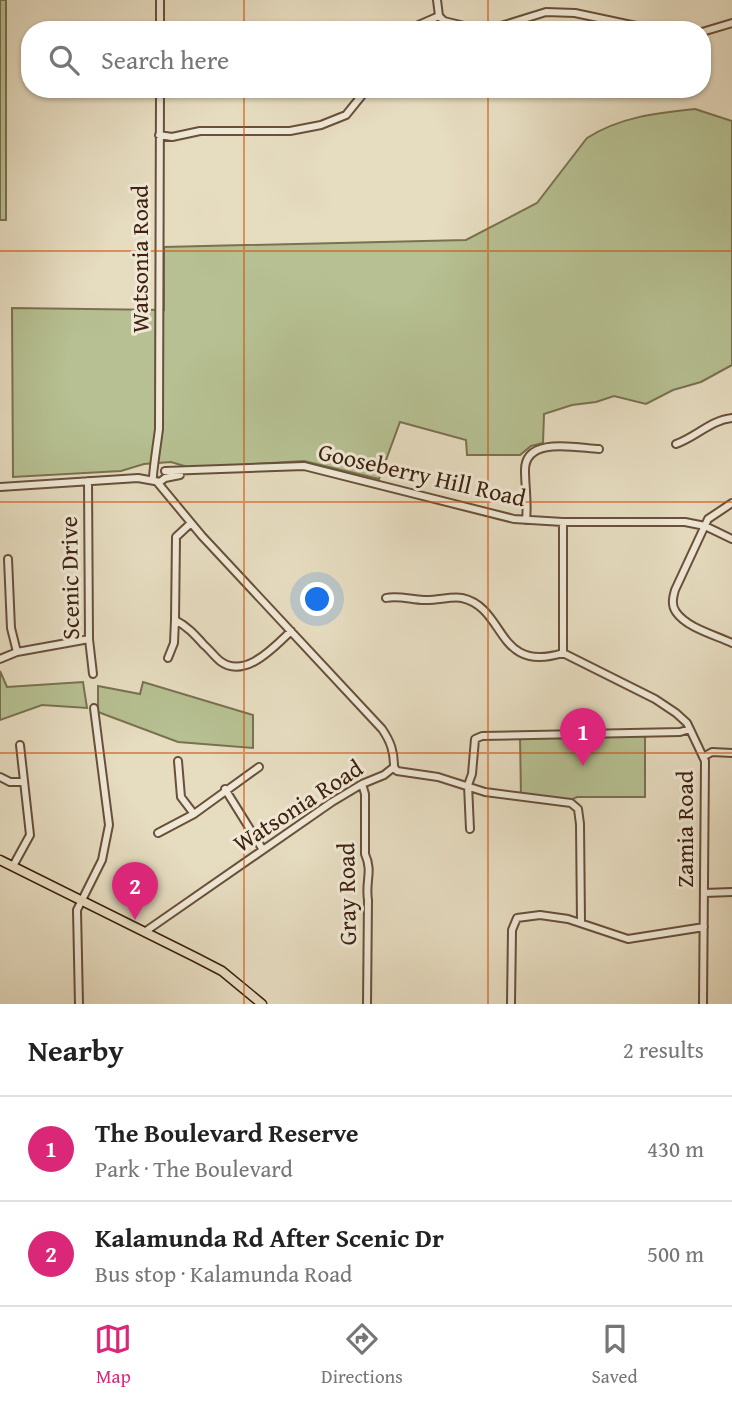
<!DOCTYPE html>
<html lang="en">
<head>
<meta charset="utf-8">
<style>
  body { margin:0; font-family:"Gentium Book Plus",serif; background:#f6f6f6; color:#222 }
  .you { position:absolute; left:318px; top:600px; width:24px; height:24px; margin:-18px; border:5px solid #fff; border-radius:50%; background:#1a73e8; box-shadow:0 0 0 10px #1a73e833 }
  .badge { display:grid; place-items:center; width:46px; height:46px; border-radius:50%; background:#db2777; color:#fff; font-size:23px; font-weight:700 }
  .pin { position:absolute; translate:-50% -58px; filter:drop-shadow(0 2px 4px #0008) }
  .pin::after { content:''; position:absolute; top:37px; width:24px; height:21px; background:inherit; clip-path:polygon(0 0,100% 0,50% 100%) }
  .list { margin:0; padding:0; list-style:none }
  h2 { display:flex; justify-content:space-between; align-items:center; height:91px; margin:0; padding:0 28px; font-size:30px }
  h2 small { font-size:23px; font-weight:400; color:#767676 }
  .list li { display:grid; grid-template-columns:46px 1fr auto; gap:21px; align-items:center; box-sizing:border-box; height:105px; padding:0 28px; border-top:2px solid #e0e0e0 }
  .list b { display:block; font-size:26px; white-space:nowrap }
  .list p { margin:0; font-size:23px; white-space:nowrap; color:#767676 }
  .list em { font-size:23px; font-style:normal; color:#767676 }
  .icon { flex:none; width:38px; height:38px; fill:none; stroke:currentColor; stroke-width:2; stroke-linecap:round; stroke-linejoin:round }
  .map { position:relative; flex:none; width:732px; height:1004px; overflow:hidden }
  .search { position:absolute; background:#fff; box-shadow:0 2px 5px #0004; left:21px; right:21px; top:21px; height:77px; display:flex; align-items:center; gap:18px; box-sizing:border-box; padding:0 24px; border-radius:28px; color:#767676; font-size:26px }
  .sheet { height:301px; background:#fff }
  nav { display:flex; justify-content:space-around; align-items:center; box-sizing:border-box; height:98px; border-top:2px solid #e0e0e0; background:#fff; font-size:19px; color:#767676 }
  nav a { display:grid; justify-items:center; gap:4px }
  nav .on { color:#db2777 }
  .map>svg:first-child { display:block }
</style>
</head>
<body>
<div class="map">
<svg width="732" height="1004" viewBox="0 0 732 1004">
  <rect width="100%" height="100%" fill="#e6dcc0"/>
  <filter id="stains"><feTurbulence type="fractalNoise" baseFrequency=".00286" numOctaves="4"/><feColorMatrix values="0 0 0 0 .2 0 0 0 0 .09 0 0 0 0 .02 0 0 0 .5 -.17"/></filter>
  <radialGradient id="worn" r=".72"><stop offset=".6" stop-color="#630" stop-opacity="0"/><stop offset="1" stop-color="#630" stop-opacity=".3"/></radialGradient>
  <path fill="#b6c092" stroke="#7a7150" stroke-width="2" d="M0 0H6V220H0Z
    M695 109 732 121V365L701 382 673 390 646 404 614 396 596 402 572 405 544 414 543 443 531 446 520 455H467L466 440 400 422 379 479 304 461 191 468 171 462 144 464 121 471 13 477 12 308 164 310V247L466 240 537 203 587 138C620 117 656 113 695 109Z
    M0 671 7 687 83 682 87 708 42 705 0 720Z
    M143 682 253 715V748L178 742 98 712V686L140 694Z
    M645 733V797H577L565 803 521 798 520 735Z"/>
  <g fill="none" stroke-linecap="round" stroke-linejoin="round">
    <defs>
      <path id="minor" d="M437 0 439 16
        M160 30V0
        M407 30 439 16 444 21 481 30
        M488 30 546 12 575 13 655 30
        M702 32 732 23
        M159 135 172 137 200 131H290L321 125 346 115 367 89
        M676 444C696 437 711 420 732 418
        M165 471 304 466 514 519 563 522H685L705 526 732 539
        M153 480C152 476 158 438 159 429L160 89
        M88 481 89 639 93 674
        M0 487 138 478 160 482 165 478 180 475
        M732 503 708 519 675 590C673 597 671 605 676 612 687 628 715 635 732 643
        M526 520C528 503 525 487 525 470 525 436 577 448 599 449
        M563 522V653L655 699 676 713 687 723 705 761 703 1004
        M191 523 176 537 175 620C187 626 195 635 204 645 210 650 214 656 220 661 245 680 275 646 291 631
        M8 559 11 628 17 652
        M386 598C398 595 412 600 424 600 436 601 451 596 462 598 507 608 495 674 563 653
        M168 658 174 643 175 620
        M0 659 17 652 89 639
        M703 757 712 752 732 753
        M178 761 181 797 194 814
        M394 767 397 771 438 777 485 792 571 803 578 809 580 824 581 922
        M0 777 10 782H24
        M362 784 365 794V854C373 872 365 881 368 900L367 1004
        M225 789 263 850
        M470 829 468 785 472 774 475 739 482 736 680 732 690 729
        M158 833 194 814 259 767
        M13 866 30 835 20 745
        M704 893 732 892
        M146 931 332 802 362 784 384 775 394 767C394 752 391 742 382 729L202 536 158 483
        M79 1004 77 910 102 860 109 825 94 708
        M511 1004 512 930 517 918 540 915 568 919 628 939 704 927"/>
      <path id="major" d="M0 860 195 957 222 971 262 1004"/>
    </defs>
    <use href="#minor" stroke="#68503a" stroke-width="10"/>
    <use href="#major" stroke="#3e220e" stroke-width="11"/>
    <use href="#minor" stroke="#efe8d6" stroke-width="6"/>
    <use href="#major" stroke="#e6dcc0" stroke-width="8"/>
  </g>
  <path fill="none" stroke="#ce510c" stroke-width="2" stroke-opacity="0.55" d="M244 0V30M488 0V30M244 89V1004M488 89V1004M0 251H732M0 502H732M0 753H732"/>
  <g text-anchor="middle" stroke-width="6" stroke-linejoin="round" paint-order="stroke">
    <g font-size="24" fill="#3e220e" stroke="#efe8d6">
      <text transform="translate(140 259) rotate(-90)" y="8">Watsonia Road</text>
      <text transform="translate(422 475) rotate(13)" y="8">Gooseberry Hill Road</text>
      <text transform="translate(70 578) rotate(-91)" y="8">Scenic Drive</text>
      <text transform="translate(298 806) rotate(-33)" y="8">Watsonia Road</text>
      <text transform="translate(685 829) rotate(-90)" y="8">Zamia Road</text>
      <text transform="translate(347 894) rotate(-91)" y="8">Gray Road</text>
    </g>
  </g>
  <rect width="100%" height="100%" filter="url(#stains)"/>
  <rect width="100%" height="100%" fill="url(#worn)"/>
</svg>
<div class="you"></div>
<div class="pin badge" style="left:583px;top:766px">1</div>
<div class="pin badge" style="left:135px;top:920px">2</div>
<div class="search"><svg class="icon" aria-label="search" viewBox="0 0 24 24"><circle cx="10" cy="10" r="6"/><path d="M15 15l6 6"/></svg>Search here</div>
</div>
<section class="sheet">
<h2>Nearby<small>2 results</small></h2>
<ul class="list">
<li><span class="badge">1</span><div><b>The Boulevard Reserve</b><p>Park · The Boulevard</p></div><em>430 m</em></li>
<li><span class="badge">2</span><div><b>Kalamunda Rd After Scenic Dr</b><p>Bus stop · Kalamunda Road</p></div><em>500 m</em></li>
</ul>
</section>
<nav>
<a class="on"><svg class="icon" aria-label="map" viewBox="0 0 24 24"><path d="M3 6l6-2 6 2 6-2v14l-6 2-6-2-6 2zM9 4v14M15 6v14"/></svg>Map</a>
<a><svg class="icon" aria-label="directions" viewBox="0 0 24 24"><path d="M12 3l9 9-9 9-9-9zM9 14v-3h6M13 9l2 2-2 2"/></svg>Directions</a>
<a><svg class="icon" aria-label="saved" viewBox="0 0 24 24"><path d="M7 4h10v16l-5-4-5 4z"/></svg>Saved</a>
</nav>
</body>
</html>
